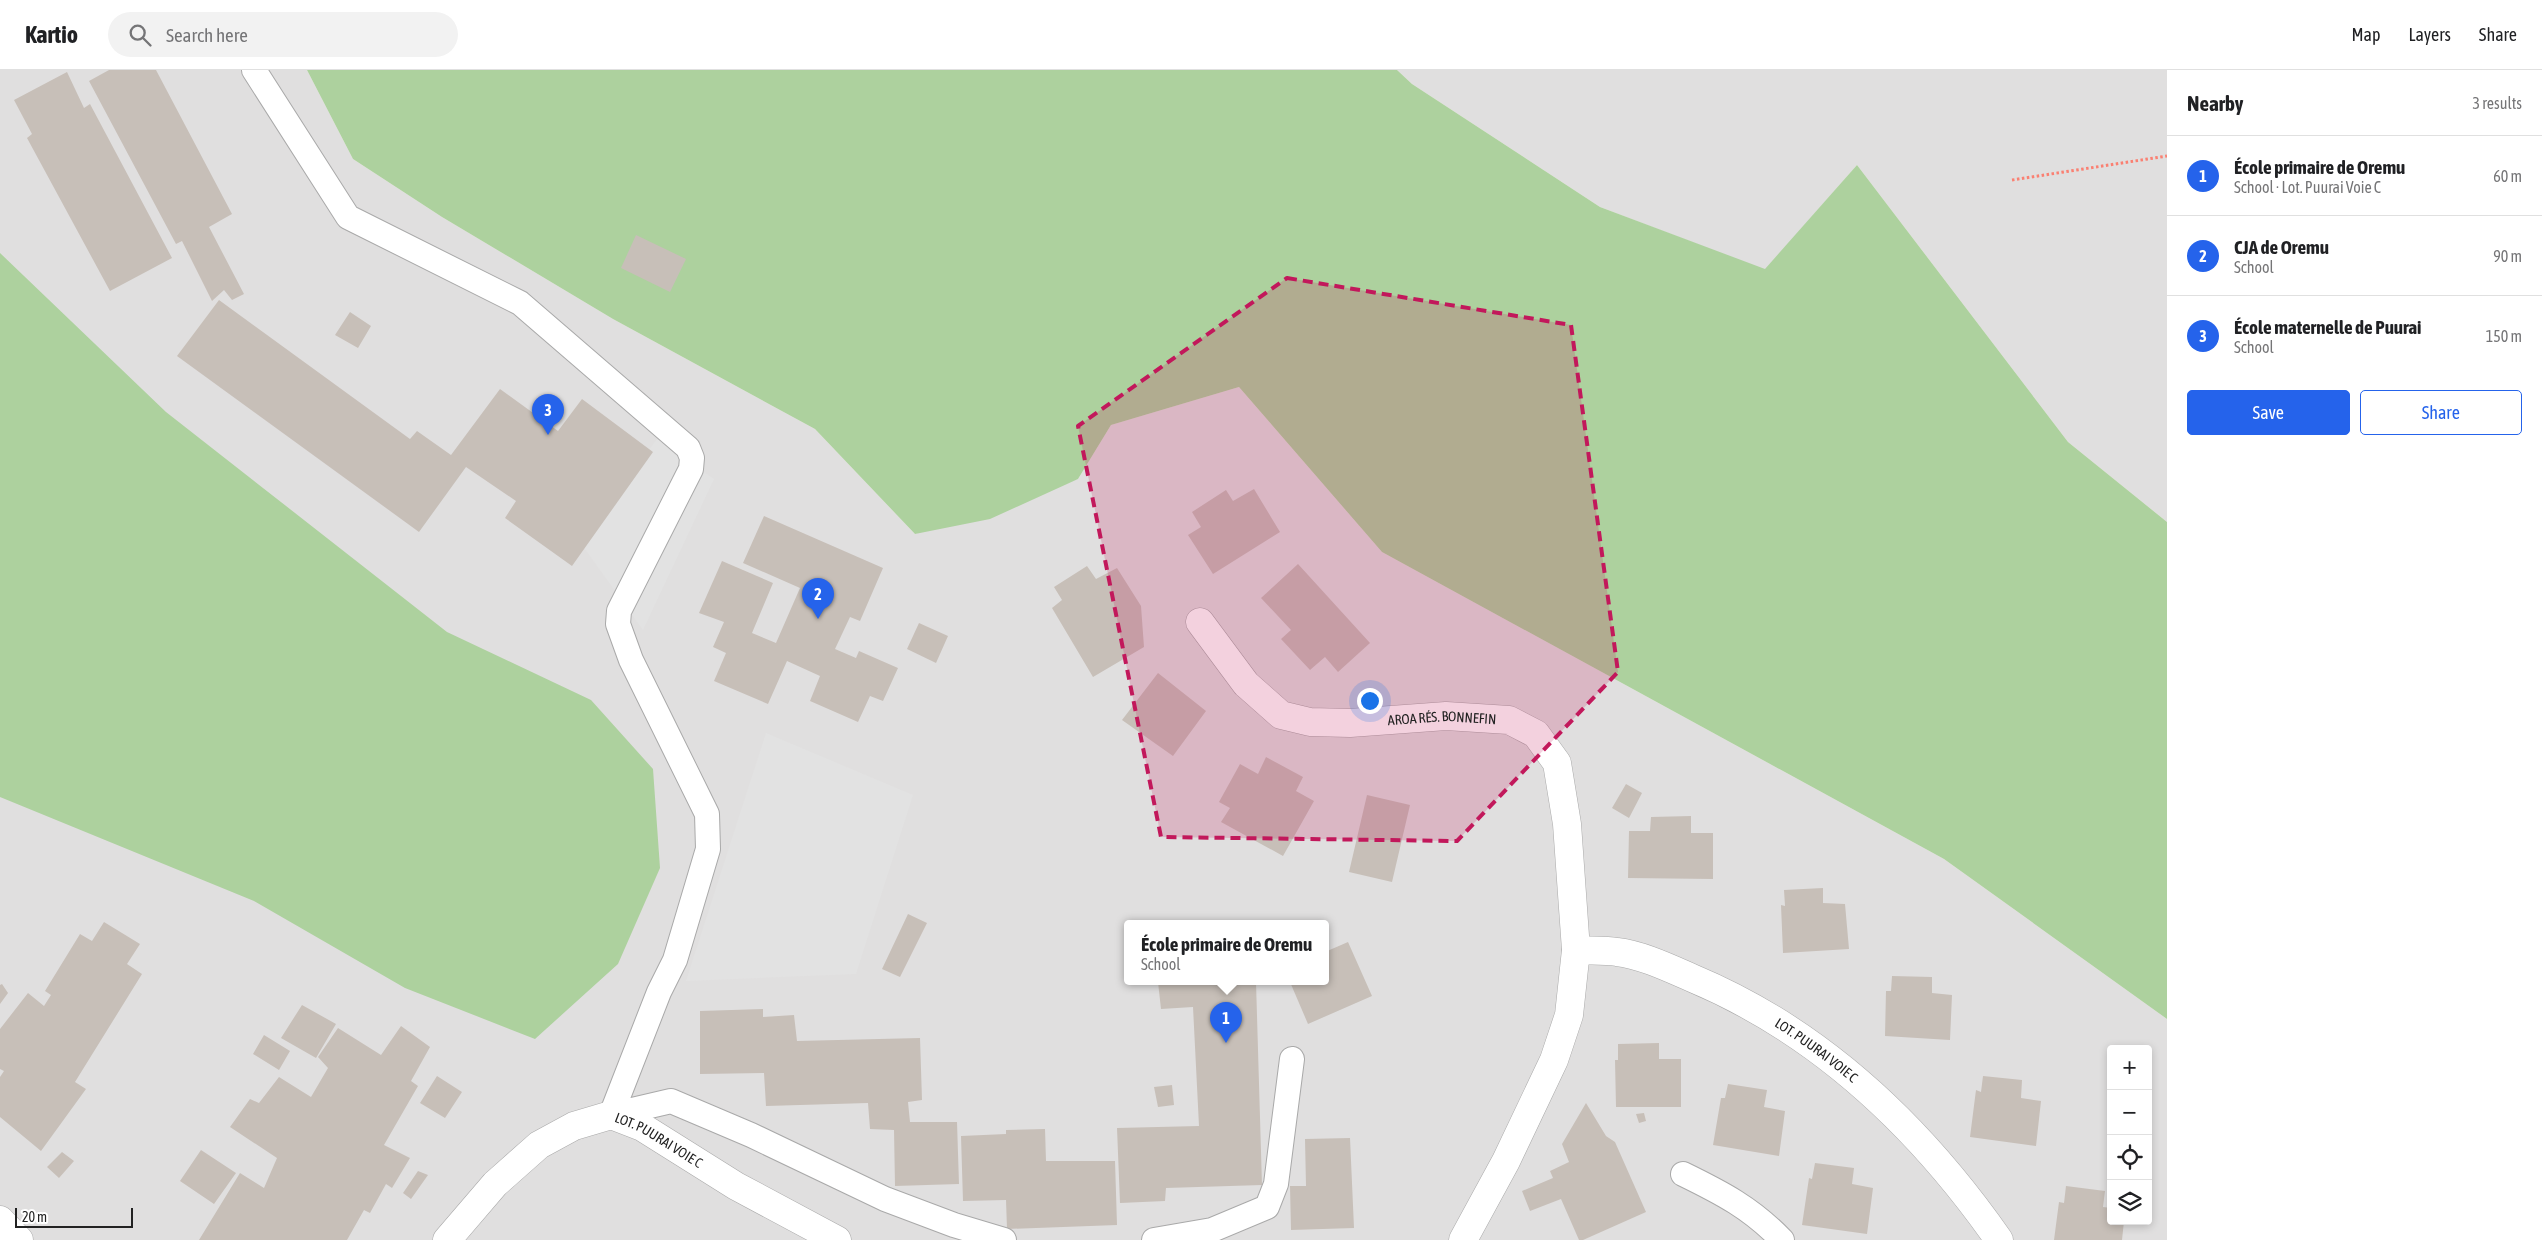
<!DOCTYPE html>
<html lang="en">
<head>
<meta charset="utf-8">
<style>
  body { margin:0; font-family:"Asap Condensed",sans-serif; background:#f2f2f2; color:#202124 }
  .controls { position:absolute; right:15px; bottom:15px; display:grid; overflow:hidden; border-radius:5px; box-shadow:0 2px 8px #0003 }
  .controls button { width:45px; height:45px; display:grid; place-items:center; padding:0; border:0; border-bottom:1px solid #e0e0e0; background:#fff; color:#202124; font:25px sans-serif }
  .scale { position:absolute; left:15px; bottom:12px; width:118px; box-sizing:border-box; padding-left:5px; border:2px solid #222; border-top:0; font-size:14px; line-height:18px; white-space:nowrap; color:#222; -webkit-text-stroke:4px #fff; paint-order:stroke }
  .you { position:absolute; left:1369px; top:630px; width:18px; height:18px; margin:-12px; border:4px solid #fff; border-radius:50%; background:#1a73e8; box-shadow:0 0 0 8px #1a73e833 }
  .badge { display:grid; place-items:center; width:32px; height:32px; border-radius:50%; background:#2563eb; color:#fff; font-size:16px; font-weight:700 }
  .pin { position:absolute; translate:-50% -41px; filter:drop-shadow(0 1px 2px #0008) }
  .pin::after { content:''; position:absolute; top:26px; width:18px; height:15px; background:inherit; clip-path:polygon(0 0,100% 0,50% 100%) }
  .popup { position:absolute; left:1124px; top:850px; width:205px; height:65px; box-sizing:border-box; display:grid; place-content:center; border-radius:5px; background:#fff; filter:drop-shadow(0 1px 4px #0005); font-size:16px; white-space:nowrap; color:#757577 }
  .popup b { font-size:19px; color:#202124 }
  .popup::after { content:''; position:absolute; left:50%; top:100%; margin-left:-10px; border:10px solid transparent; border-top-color:#fff }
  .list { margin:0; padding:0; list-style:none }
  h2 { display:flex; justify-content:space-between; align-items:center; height:65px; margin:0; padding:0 20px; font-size:21px }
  h2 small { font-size:16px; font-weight:400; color:#757577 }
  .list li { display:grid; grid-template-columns:32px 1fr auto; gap:15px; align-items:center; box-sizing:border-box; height:80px; padding:0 20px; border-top:1px solid #e0e0e0 }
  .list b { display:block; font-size:19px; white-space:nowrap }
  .list p { margin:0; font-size:16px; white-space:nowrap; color:#757577 }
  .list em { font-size:16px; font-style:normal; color:#757577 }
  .actions { display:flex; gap:10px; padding:15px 20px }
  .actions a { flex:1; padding:11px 0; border:1px solid #2563eb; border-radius:5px; text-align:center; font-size:18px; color:#2563eb }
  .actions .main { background:#2563eb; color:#fff }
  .icon { flex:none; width:28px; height:28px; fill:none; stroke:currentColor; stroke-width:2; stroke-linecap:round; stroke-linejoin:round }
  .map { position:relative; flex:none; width:2167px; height:1170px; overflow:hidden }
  header { display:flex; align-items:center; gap:30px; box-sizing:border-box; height:70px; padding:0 25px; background:#fff; border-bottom:1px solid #e0e0e0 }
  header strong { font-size:24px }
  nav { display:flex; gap:28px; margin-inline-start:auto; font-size:18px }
  .search { width:350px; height:45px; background:#f2f2f2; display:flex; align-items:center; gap:12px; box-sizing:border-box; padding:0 18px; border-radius:28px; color:#757577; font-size:19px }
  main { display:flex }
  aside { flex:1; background:#fff }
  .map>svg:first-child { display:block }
</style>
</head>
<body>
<header>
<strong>Kartio</strong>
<div class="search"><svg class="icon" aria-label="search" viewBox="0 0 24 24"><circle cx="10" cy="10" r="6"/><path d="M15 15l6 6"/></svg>Search here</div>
<nav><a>Map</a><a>Layers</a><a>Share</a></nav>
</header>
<main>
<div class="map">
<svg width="2167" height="1170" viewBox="0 0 2167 1170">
  <rect width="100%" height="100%" fill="#f2efe9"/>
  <path fill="#e0dfdf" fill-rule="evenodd" d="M0 0H307L353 89 442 147 613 249 815 359 915 464 1078 409 1111 355 1239 317 1382 482 1944 789 2167 949V1170H0ZM1127 854H1325V912H1127ZM2111 979H2148V1151H2111Z
    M1397 0H2167V452L2068 372 1857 95 1765 200 1600 137 1412 14Z"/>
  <path fill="#add19e" d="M307 0H1397L1412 14 1600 137 1765 199 1857 95 2068 372 2167 452V949L1944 789 1382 482 1239 317 1111 355 1078 409 990 449 915 464 815 359 613 249 442 147 353 89Z
    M0 183 166 342 447 562 591 630 653 699 660 798 618 894 535 969 405 918 254 831 0 727Z"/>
  <path fill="#e2e2e2" d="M657 369 714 409 643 560 580 472Z
    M766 663 913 725 856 904 686 911Z"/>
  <path fill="#c7bfb8" d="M109 0H156L232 144 209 157 244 224 232 230 224 220 212 231 182 171 176 174 89 11Z
    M67 2 84 38 90 34 172 188 110 221 27 68 32 64 14 30Z
    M636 165 686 189 670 222 621 198Z
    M219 230 410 369 417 361 451 385 500 319 558 361 582 329 653 382 572 496 505 448 516 431 466 397 419 462 177 286Z
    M350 242 371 256 358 278 335 265Z
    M1254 419 1280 462 1213 504 1188 465 1201 457 1192 442 1226 420 1233 431Z
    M764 446 883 498 860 551 850 547 835 579 856 588 859 581 898 598 883 631 870 626 858 652 810 631 820 606 787 591 768 634 714 611 726 583 713 577 724 552 699 543 722 491 773 513 752 563 776 573 800 518 743 493Z
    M1298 494 1370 573 1338 602 1325 587 1310 600 1281 569 1291 560 1261 528Z
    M1087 496 1096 509 1117 498 1141 536 1144 577 1093 607 1052 538 1062 530 1054 517Z
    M919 553 948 566 936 593 907 579Z
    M1158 603 1206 641 1173 686 1122 650Z
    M1266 687 1303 707 1296 721 1314 731 1283 786 1221 752 1230 738 1219 732 1240 694 1258 704Z
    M1626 714 1642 723 1629 748 1612 738Z
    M1367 725 1410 735 1392 812 1349 802Z
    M1691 746V763H1713V809L1628 808 1629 761H1650L1651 747Z
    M1823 818V833L1845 834 1849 879 1783 883 1781 835 1785 836 1784 820Z
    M908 844 927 853 900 907 882 899Z
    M104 852 140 874 127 894 142 904 75 1012 86 1019 41 1081 0 1047V1007L4 1001 0 999V959L28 923 44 936 51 925 45 921 80 864 92 871Z
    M1348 872 1372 926 1308 954 1290 912H1325V882Z
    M1892 906 1932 907V923L1952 925 1950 970 1885 966 1886 921H1891Z
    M1158 912H1256L1262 1115 1166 1118 1165 1131 1120 1133 1117 1058 1199 1056 1193 937 1161 939Z
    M2 914 8 923 0 934V915Z
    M302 935 336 954 316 988 281 968Z
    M763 939V947L794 945 797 971 920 968 922 1030 908 1032 910 1052H957L959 1114 895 1116 894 1060 870 1059 868 1033 766 1036 764 1003 700 1004V941Z
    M401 956 430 977 411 1011 418 1016 384 1075 410 1088 392 1118 386 1114 370 1143 364 1140 347 1170H199L240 1103 264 1118 277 1088 230 1057 250 1029 259 1033 279 1007 311 1027 328 998 318 987 338 958 381 985Z
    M264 965 290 981 279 1000 253 984Z
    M1659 973V989H1681V1037H1616L1615 990H1618V974Z
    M437 1006 462 1022 445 1048 420 1033Z
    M1983 1006 2022 1010 2021 1028 2041 1031 2036 1076 1970 1067 1976 1020 1981 1022Z
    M1728 1014 1767 1020 1764 1037 1785 1041 1779 1086 1713 1075 1721 1028H1725Z
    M1172 1015 1174 1035 1158 1037 1154 1017Z
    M1586 1033 1606 1066 1615 1072 1646 1142 1583 1170H1579L1561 1129 1530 1141 1522 1121 1553 1108 1550 1101 1569 1092 1562 1074Z
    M1644 1043 1646 1051 1639 1053 1636 1044Z
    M1045 1059 1046 1091H1115L1117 1155 1007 1159 1006 1130 963 1131 961 1066 1006 1064V1060Z
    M1350 1068 1354 1158 1291 1160 1290 1116H1306L1305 1069Z
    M201 1080 236 1103 214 1134 180 1111Z
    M62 1082 74 1091 59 1108 47 1097Z
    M1815 1093 1854 1098 1852 1114 1873 1118 1867 1164 1802 1155 1809 1108 1812 1109Z
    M418 1101 428 1105 411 1129 403 1123Z
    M2066 1116 2105 1121 2103 1137 2111 1138V1151H2124L2122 1170H2054L2059 1132 2064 1133Z"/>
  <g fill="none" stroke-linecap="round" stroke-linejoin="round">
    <defs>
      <path id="service" d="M254 0 348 147 520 233 688 378 692 388 691 399 619 541 618 554 631 590 707 744 708 779 675 890 659 922 611 1045
        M611 1045 671 1031 751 1065 885 1129 954 1155 1004 1170
        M1683 1104C1722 1123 1751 1138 1782 1170
        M1154 1170 1212 1160 1267 1137 1276 1114 1292 989"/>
      <g id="minor">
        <path id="s1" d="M1200 552 1246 614 1281 645 1310 652 1350 653 1446 646 1509 650 1536 664 1557 693 1567 754 1576 880 1569 945 1554 990 1506 1091 1463 1170"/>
        <path id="s2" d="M1576 880C1589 881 1604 880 1617 882 1642 885 1669 898 1692 908 1821 962 1920 1057 1999 1170"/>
        <path d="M0 1150 19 1170"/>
        <path id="s3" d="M447 1170 495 1114 539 1075 574 1056 611 1045 642 1057 736 1116 837 1170"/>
      </g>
    </defs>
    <use href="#service" stroke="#a9a9a9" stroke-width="26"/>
    <use href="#minor" stroke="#a9a9a9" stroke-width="29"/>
    <path stroke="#fa8072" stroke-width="3" stroke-dasharray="2.5 2.5" stroke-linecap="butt" d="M2012 110 2167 86"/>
    <use href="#service" stroke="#fff" stroke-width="24"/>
    <use href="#minor" stroke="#fff" stroke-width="28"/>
  </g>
  <path fill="#c2185b" fill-opacity="0.2" stroke="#c2185b" stroke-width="4" stroke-dasharray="10 6" stroke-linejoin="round" d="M1287 208 1571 255 1618 602 1457 771 1161 767 1078 356Z"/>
  <g text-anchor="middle" stroke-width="5" stroke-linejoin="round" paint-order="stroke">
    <g font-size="14" fill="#222" stroke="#fff">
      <text dy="5" stroke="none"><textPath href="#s1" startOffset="286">AROA RÉS. BONNEFIN</textPath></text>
      <text dy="5" stroke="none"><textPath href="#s2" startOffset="265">LOT. PUURAI VOIE C</textPath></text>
      <text dy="5" stroke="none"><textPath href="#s3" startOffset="265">LOT. PUURAI VOIE C</textPath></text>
    </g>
  </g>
</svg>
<div class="controls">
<button>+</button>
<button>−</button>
<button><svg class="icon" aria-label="locate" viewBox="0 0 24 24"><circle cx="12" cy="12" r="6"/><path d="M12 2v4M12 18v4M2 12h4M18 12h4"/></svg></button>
<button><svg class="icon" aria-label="layers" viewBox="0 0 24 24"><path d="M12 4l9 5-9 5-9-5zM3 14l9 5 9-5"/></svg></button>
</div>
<div class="scale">20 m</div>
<div class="you"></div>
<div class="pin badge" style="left:1226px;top:973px">1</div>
<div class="popup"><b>École primaire de Oremu</b>School</div>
<div class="pin badge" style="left:818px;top:549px">2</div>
<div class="pin badge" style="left:548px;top:365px">3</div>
</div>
<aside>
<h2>Nearby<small>3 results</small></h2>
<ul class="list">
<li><span class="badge">1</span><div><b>École primaire de Oremu</b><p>School · Lot. Puurai Voie C</p></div><em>60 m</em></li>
<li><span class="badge">2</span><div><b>CJA de Oremu</b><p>School</p></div><em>90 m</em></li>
<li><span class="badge">3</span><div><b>École maternelle de Puurai</b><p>School</p></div><em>150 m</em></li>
</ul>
<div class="actions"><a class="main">Save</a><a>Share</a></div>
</aside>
</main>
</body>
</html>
